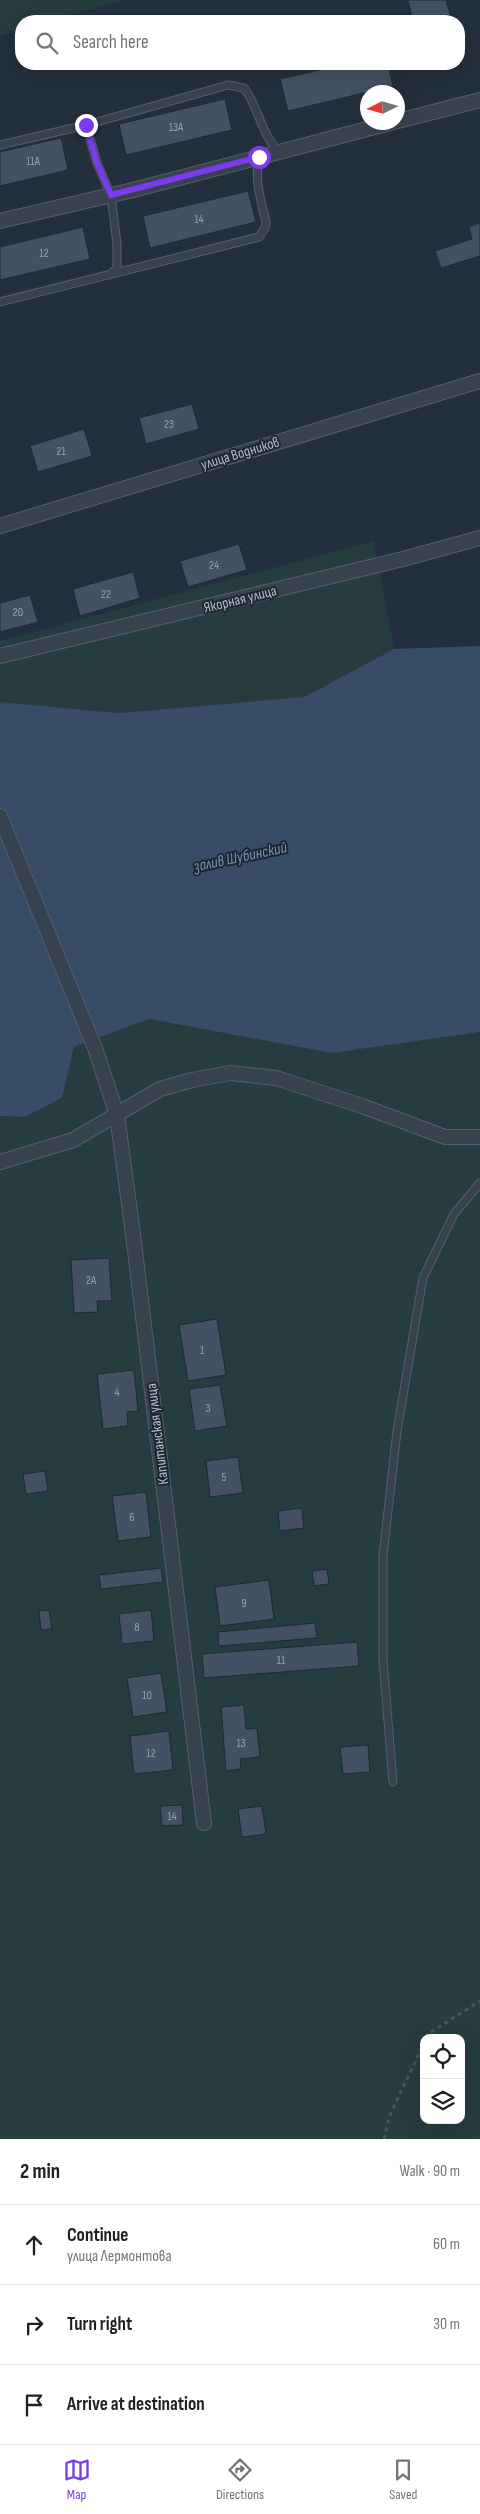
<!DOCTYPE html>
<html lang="en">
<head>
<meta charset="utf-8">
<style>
  body { margin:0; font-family:"Sofia Sans Condensed",sans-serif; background:#f2f2f2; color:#202124 }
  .controls { position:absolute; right:15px; bottom:15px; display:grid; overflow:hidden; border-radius:10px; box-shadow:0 5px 20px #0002 }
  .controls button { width:45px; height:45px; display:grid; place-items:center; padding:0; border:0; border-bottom:1px solid #e0e0e0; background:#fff; color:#202124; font:25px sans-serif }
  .compass { position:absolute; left:360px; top:85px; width:45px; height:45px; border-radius:50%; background:#fff; box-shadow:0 5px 20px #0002; rotate:265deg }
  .stop { position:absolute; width:15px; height:15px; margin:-11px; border:4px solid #7c3aed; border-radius:50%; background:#fff }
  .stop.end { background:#7c3aed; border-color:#fff; box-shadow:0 1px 5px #0008 }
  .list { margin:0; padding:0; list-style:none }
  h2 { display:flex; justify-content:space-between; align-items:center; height:65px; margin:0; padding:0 20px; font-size:21px }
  h2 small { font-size:16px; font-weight:400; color:#757577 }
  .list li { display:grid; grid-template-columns:32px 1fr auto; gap:15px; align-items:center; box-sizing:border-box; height:80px; padding:0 20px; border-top:1px solid #e0e0e0 }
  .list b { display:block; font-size:19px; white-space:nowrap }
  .list p { margin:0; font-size:16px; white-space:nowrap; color:#757577 }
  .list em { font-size:16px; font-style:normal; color:#757577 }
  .icon { flex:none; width:28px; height:28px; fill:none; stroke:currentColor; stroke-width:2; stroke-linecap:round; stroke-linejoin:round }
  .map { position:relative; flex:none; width:480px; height:2139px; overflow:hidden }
  .search { position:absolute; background:#fff; box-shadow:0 5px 20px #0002; left:15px; right:15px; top:15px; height:55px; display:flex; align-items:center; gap:12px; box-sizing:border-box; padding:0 18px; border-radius:20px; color:#757577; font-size:19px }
  .sheet { height:305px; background:#fff }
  nav { display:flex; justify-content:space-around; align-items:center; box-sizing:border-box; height:70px; border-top:1px solid #e0e0e0; background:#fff; font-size:14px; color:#757577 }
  nav a { display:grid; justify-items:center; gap:2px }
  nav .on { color:#7c3aed }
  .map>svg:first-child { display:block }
</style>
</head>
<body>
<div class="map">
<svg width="480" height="2139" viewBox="0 0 480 2139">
  <rect width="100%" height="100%" fill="#242f3e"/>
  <path fill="#263c3f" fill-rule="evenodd" d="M0 0H124L48 21H21V29L0 36Z
    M374 541 394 649 304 697 118 713 0 702V641Z
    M149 1019 332 1053 480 1032V2139H0V1116L25 1117 62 1098 74 1047ZM424 2038H461V2120H424Z"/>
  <path fill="#394c67" d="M480 646V1032L332 1053 149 1019 74 1047 62 1098 25 1117 0 1116V702L118 713 304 697 394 649Z"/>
  <path fill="#455162" stroke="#1f2835" d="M408 0H446L452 21H413Z
    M346 64H388L393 86 288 111 280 79Z
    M225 99 232 130 126 155 119 124Z
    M61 138 68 170 0 186V152Z
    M248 191 256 222 150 248 143 216Z
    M480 223V256L441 268 435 251 472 239 469 227Z
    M83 227 90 259 0 280V247Z
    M192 404 199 429 146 444 139 418Z
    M84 429 92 456 38 472 30 446Z
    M239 544 247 570 188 587 180 561Z
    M133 572 140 598 80 616 73 589Z
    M30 595 38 622 0 632V603Z
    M109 1258 112 1301H97L98 1312 74 1313 71 1260Z
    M217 1319 226 1375 188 1381 179 1325Z
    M134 1370 138 1411 127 1412 128 1426 103 1429 97 1374Z
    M220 1385 227 1426 195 1431 189 1389Z
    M238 1457 243 1493 210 1497 206 1461Z
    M45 1471 48 1491 26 1494 23 1474Z
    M146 1492 151 1537 118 1541 112 1496Z
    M302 1508 304 1528 280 1531 278 1511Z
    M161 1568 163 1582 101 1589 99 1575Z
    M327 1569 329 1584 314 1586 312 1571Z
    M269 1580 274 1619 220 1626 215 1587Z
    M49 1610 52 1629 41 1630 39 1611Z
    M151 1610 154 1641 122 1644 119 1614Z
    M315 1623 317 1638 219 1646 218 1632Z
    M357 1642 359 1666 204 1678 202 1654Z
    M161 1673 167 1712 133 1717 127 1678Z
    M244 1705 246 1729 257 1728 260 1757 240 1759 241 1769 226 1771 221 1707Z
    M169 1731 173 1770 134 1774 130 1736Z
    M368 1745 370 1772 343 1774 340 1747Z
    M182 1805 183 1825 162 1826 160 1806Z
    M262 1806 266 1834 242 1837 238 1809Z"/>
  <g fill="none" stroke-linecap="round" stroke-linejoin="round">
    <defs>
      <path id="service" d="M86 125 97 163 111 195 117 244V268L110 275
        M0 145 86 125 228 85 244 88C259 107 261 136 280 152
        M0 302 259 237 265 228 266 222C261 201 254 179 259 157
        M393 1782 383 1660V1556L397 1431 423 1278 454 1214 480 1183"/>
      <path id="minor" d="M398 121 480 100
        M0 221 133 190 394 122
        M0 526 480 381
        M0 656 403 559 480 538
        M0 816 95 1048 117 1115 133 1234 204 1823
        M0 1162 73 1140 160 1089 192 1080 230 1073 276 1078 362 1106 445 1137H480"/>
    </defs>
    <use href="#service" stroke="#565f6c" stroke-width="9"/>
    <use href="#minor" stroke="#565f6c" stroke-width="16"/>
    <path stroke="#44595c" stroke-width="3" stroke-dasharray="4 4" stroke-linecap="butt" d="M426 2038 428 2034 480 2001
      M384 2139 389 2117 424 2043"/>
    <use href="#service" stroke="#38414e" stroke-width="7"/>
    <use href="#minor" stroke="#38414e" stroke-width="14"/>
  </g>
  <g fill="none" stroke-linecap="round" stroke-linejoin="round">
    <path stroke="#7c3aed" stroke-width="6" d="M86 125 97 163 111 195 259 157"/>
  </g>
  <g text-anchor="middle" stroke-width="4" stroke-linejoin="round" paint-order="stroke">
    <g font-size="12" fill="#98a1af">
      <text x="176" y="131">13А</text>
      <text x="33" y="165">11А</text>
      <text x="199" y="223">14</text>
      <text x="44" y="257">12</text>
      <text x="169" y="428">23</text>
      <text x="61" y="455">21</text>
      <text x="214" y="569">24</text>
      <text x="106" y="598">22</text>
      <text x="18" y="616">20</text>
      <text x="91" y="1284">2А</text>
      <text x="202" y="1354">1</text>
      <text x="117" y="1396">4</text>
      <text x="208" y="1412">3</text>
      <text x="224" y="1481">5</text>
      <text x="132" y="1521">6</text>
      <text x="244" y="1607">9</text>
      <text x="137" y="1631">8</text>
      <text x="281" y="1664">11</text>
      <text x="147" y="1699">10</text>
      <text x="241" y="1747">13</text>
      <text x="151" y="1757">12</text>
      <text x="172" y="1820">14</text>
    </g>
    <g font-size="15" fill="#b4bcc9" stroke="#1d2633">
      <text transform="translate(240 453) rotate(-17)" y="5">улица Водников</text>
      <text transform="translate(240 599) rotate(-14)" y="5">Якорная улица</text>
      <text transform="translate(157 1434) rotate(-97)" y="5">Капитанская улица</text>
    </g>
    <g font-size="16" font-style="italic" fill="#7c92b1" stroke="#1d2633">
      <text transform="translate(240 856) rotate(-12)" y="6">залив Шубинский</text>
    </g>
  </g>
</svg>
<div class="controls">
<button><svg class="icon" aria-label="locate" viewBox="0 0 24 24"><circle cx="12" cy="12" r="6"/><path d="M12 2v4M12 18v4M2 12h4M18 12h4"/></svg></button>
<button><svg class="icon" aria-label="layers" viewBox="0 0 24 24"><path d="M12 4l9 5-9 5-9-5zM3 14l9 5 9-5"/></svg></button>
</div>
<svg class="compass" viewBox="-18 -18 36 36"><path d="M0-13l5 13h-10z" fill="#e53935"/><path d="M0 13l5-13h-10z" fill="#757577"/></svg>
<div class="stop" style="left:259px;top:157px"></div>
<div class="stop end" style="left:86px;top:125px"></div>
<div class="search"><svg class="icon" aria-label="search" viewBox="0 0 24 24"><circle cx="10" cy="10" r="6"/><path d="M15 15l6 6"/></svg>Search here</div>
</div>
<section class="sheet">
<h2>2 min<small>Walk · 90 m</small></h2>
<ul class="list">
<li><svg class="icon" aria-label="ahead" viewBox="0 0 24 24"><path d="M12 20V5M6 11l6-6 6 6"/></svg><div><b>Continue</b><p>улица Лермонтова</p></div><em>60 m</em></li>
<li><svg class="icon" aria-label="right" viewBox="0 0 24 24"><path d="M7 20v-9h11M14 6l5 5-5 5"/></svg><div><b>Turn right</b></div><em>30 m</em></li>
<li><svg class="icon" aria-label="arrive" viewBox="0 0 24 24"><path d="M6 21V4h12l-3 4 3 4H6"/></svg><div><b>Arrive at destination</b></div></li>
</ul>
</section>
<nav>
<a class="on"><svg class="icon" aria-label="map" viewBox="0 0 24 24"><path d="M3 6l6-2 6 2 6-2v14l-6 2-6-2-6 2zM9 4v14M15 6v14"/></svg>Map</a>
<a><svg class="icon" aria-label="directions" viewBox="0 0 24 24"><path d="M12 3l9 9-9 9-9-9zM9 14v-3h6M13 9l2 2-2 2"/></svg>Directions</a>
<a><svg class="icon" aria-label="saved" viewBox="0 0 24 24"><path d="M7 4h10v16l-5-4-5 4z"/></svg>Saved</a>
</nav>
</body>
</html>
